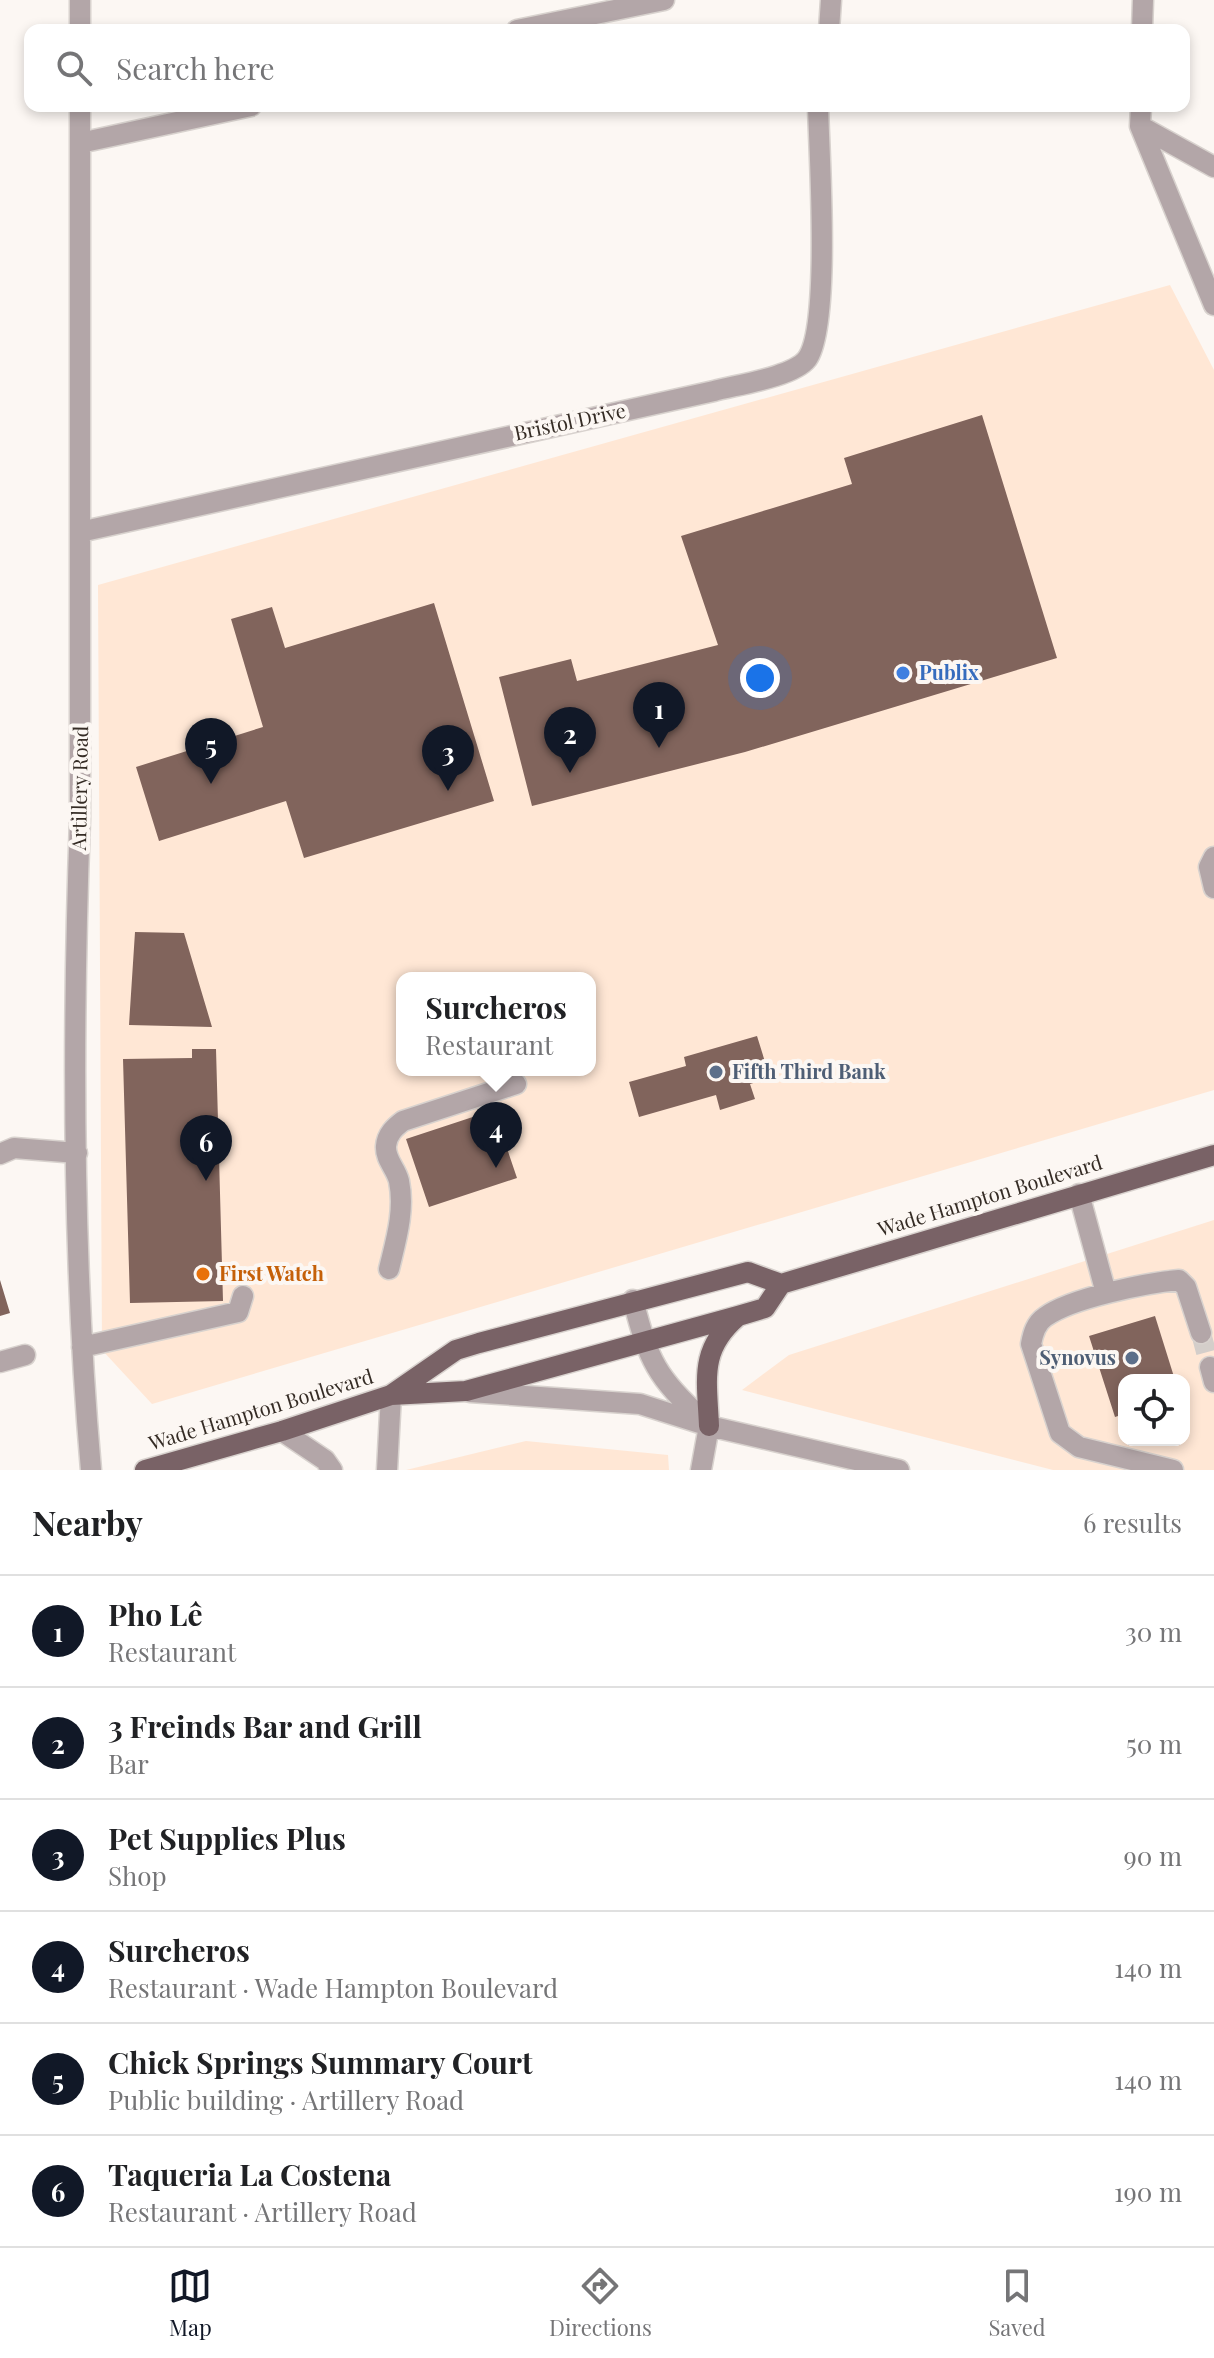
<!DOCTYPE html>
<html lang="en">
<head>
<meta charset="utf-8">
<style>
  body { margin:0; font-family:"Playfair Display",serif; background:#f6f6f6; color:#202124 }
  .controls { position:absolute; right:24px; bottom:24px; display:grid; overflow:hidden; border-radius:16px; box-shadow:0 4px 12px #0003 }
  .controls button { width:72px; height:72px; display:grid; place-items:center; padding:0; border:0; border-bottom:2px solid #e0e0e0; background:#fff; color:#202124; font:40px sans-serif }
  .you { position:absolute; left:760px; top:678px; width:28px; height:28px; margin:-20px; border:6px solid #fff; border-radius:50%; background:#1a73e8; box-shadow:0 0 0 12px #1a73e833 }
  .badge { display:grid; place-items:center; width:52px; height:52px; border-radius:50%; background:#111827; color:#fff; font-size:26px; font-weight:700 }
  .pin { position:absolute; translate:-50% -66px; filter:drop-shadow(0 2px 4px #0008) }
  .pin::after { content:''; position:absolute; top:42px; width:28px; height:24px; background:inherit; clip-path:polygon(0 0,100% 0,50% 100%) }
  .popup { position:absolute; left:396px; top:972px; width:200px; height:104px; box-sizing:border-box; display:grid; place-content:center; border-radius:16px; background:#fff; filter:drop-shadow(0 2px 6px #0005); font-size:26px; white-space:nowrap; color:#757577 }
  .popup b { font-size:30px; color:#202124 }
  .popup::after { content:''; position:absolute; left:50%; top:100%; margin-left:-16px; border:16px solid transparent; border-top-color:#fff }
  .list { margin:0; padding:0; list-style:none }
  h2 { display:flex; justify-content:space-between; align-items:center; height:104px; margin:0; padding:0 32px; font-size:34px }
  h2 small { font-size:26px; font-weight:400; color:#757577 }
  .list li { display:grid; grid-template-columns:52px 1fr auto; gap:24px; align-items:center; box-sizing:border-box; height:112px; padding:0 32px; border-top:2px solid #e0e0e0 }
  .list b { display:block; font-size:30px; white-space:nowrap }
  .list p { margin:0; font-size:26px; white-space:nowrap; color:#757577 }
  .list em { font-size:26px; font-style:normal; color:#757577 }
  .icon { flex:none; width:44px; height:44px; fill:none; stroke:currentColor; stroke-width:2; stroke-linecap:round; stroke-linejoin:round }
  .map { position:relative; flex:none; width:1214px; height:1470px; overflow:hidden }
  .search { position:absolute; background:#fff; box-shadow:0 4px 12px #0003; left:24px; right:24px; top:24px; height:88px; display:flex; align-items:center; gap:20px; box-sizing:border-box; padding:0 28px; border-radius:16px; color:#757577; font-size:30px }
  .sheet { height:776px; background:#fff }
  nav { display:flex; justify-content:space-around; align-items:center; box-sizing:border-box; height:112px; border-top:2px solid #e0e0e0; background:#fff; font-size:22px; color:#757577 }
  nav a { display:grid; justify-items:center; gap:4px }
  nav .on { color:#111827 }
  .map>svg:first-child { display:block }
</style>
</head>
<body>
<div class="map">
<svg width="1214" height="1470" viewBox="0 0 1214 1470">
  <rect width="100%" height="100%" fill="#fcf7f3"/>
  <path fill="#ffe7d5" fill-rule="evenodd" d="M1170 285 1214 370V1090L152 1404 102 1350 98 585ZM402 978H590V1070H402Z
    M1214 1220V1470H1053L742 1390 789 1355ZM1124 1380H1184V1440H1124Z
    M526 1441 668 1455 669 1470H406Z"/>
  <path fill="#81645c" d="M982 415 1057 658 745 752 532 806 499 677 571 659 577 681 718 645 681 536 852 484 844 458Z
    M434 603 494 801 304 858 286 801 159 841 136 767 263 727 231 619 272 607 285 648Z
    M135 932 184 933 212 1027 129 1025Z
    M757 1036 770 1078 750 1084 755 1099 720 1110 716 1095 639 1117 629 1082 686 1066 684 1057Z
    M192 1049H216L223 1301 130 1303 123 1059 192 1058Z
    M494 1110 517 1178 429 1207 406 1139Z
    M0 1280 10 1313 0 1316Z
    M1155 1316 1175 1380H1124V1414L1115 1417 1089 1336Z"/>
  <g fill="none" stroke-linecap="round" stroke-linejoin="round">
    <path stroke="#d4ceca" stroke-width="20" stroke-dasharray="20 10" stroke-linecap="butt" d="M1201 1333 1210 1367"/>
    <defs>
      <path id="minor" d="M80 30V0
        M517 30 664 0
        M829 30 831 0
        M1142 30 1143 0
        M80 106V819C72 1036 72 1254 91 1470
        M1141 106 1140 126 1214 305
        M1140 126 1214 167
        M80 143 251 106
        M80 532 714 391C736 385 793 377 807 359 831 326 819 153 818 106
        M1214 857 1209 867 1214 888
        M0 1154 14 1148 77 1153
        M1079 1194 1106 1293
        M389 1269C396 1240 405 1211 399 1181 396 1168 385 1160 386 1146 387 1134 395 1127 403 1121L516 1084
        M633 1300C649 1362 656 1376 703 1420
        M82 1347 238 1312 243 1296
        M0 1362 25 1355
        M1210 1367 1214 1382
        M470 1392 640 1404 709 1426 899 1470
        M282 1431 325 1460 332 1470
        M387 1470 391 1395
        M701 1470 709 1426
        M1173 1470 1079 1447 1060 1433 1031 1344C1033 1333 1036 1323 1045 1317 1071 1298 1146 1283 1179 1280L1186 1287 1201 1333"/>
      <path id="major" d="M391 1395 456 1350 479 1343 748 1272 781 1284 1214 1155
        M709 1426C707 1379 699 1350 737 1317
        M145 1470 282 1431 391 1395 466 1391 738 1316 765 1308 781 1284"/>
    </defs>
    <use href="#minor" stroke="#d8d2ce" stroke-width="23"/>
    <use href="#major" stroke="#d8d2ce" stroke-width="23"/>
    <use href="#minor" stroke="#b3a6a8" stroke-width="20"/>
    <use href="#major" stroke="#796266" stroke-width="20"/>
  </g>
  <circle fill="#3f7fe0" stroke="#fcf7f3" stroke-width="3" cx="903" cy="673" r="8"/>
  <g fill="#5c6f8a" stroke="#fcf7f3" stroke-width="3">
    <circle cx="716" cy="1072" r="8"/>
    <circle cx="1132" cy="1358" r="8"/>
  </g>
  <circle fill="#e8710a" stroke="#fcf7f3" stroke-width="3" cx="203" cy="1274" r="8"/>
  <g text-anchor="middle" stroke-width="8" stroke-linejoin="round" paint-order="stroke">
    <g font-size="20" fill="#352c25" stroke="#fcf7f3">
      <text transform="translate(570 422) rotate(-12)" y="7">Bristol Drive</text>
      <text transform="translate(80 788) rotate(-89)" y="7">Artillery Road</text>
      <text transform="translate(990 1196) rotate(-17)" y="7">Wade Hampton Boulevard</text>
      <text transform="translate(261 1410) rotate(-17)" y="7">Wade Hampton Boulevard</text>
    </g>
    <g font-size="20" font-weight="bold" fill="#366cbe" stroke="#fcf7f3" text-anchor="start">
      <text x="919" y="680">Publix</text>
    </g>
    <g font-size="20" font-weight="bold" fill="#4e5e75" stroke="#fcf7f3" text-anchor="start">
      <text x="732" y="1079">Fifth Third Bank</text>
      <text x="1116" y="1365" text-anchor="end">Synovus</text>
    </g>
    <g font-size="20" font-weight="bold" fill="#c56008" stroke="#fcf7f3" text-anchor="start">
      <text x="219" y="1281">First Watch</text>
    </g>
  </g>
</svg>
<div class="controls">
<button><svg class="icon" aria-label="locate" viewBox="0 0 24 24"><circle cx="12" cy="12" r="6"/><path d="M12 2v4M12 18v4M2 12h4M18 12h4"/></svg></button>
</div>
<div class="you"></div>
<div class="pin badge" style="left:659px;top:748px">1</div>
<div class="pin badge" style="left:570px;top:773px">2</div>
<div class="pin badge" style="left:448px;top:791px">3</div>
<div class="pin badge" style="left:496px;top:1168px">4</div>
<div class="popup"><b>Surcheros</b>Restaurant</div>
<div class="pin badge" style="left:211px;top:784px">5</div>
<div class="pin badge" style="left:206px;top:1181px">6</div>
<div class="search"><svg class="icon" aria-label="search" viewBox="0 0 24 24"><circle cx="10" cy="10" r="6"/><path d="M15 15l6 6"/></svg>Search here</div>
</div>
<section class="sheet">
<h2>Nearby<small>6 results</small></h2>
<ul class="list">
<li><span class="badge">1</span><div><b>Pho Lê</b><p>Restaurant</p></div><em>30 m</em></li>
<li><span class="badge">2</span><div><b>3 Freinds Bar and Grill</b><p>Bar</p></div><em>50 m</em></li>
<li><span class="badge">3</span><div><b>Pet Supplies Plus</b><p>Shop</p></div><em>90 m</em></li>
<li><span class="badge">4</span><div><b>Surcheros</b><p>Restaurant · Wade Hampton Boulevard</p></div><em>140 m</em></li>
<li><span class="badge">5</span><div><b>Chick Springs Summary Court</b><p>Public building · Artillery Road</p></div><em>140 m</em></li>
<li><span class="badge">6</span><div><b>Taqueria La Costena</b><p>Restaurant · Artillery Road</p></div><em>190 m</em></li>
</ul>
</section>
<nav>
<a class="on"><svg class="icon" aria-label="map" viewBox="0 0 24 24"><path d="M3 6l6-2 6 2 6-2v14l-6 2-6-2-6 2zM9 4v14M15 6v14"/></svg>Map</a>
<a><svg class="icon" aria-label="directions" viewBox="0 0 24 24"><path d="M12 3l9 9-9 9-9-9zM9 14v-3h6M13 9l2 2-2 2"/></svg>Directions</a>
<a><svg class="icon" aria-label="saved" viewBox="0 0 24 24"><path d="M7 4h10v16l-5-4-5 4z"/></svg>Saved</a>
</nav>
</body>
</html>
